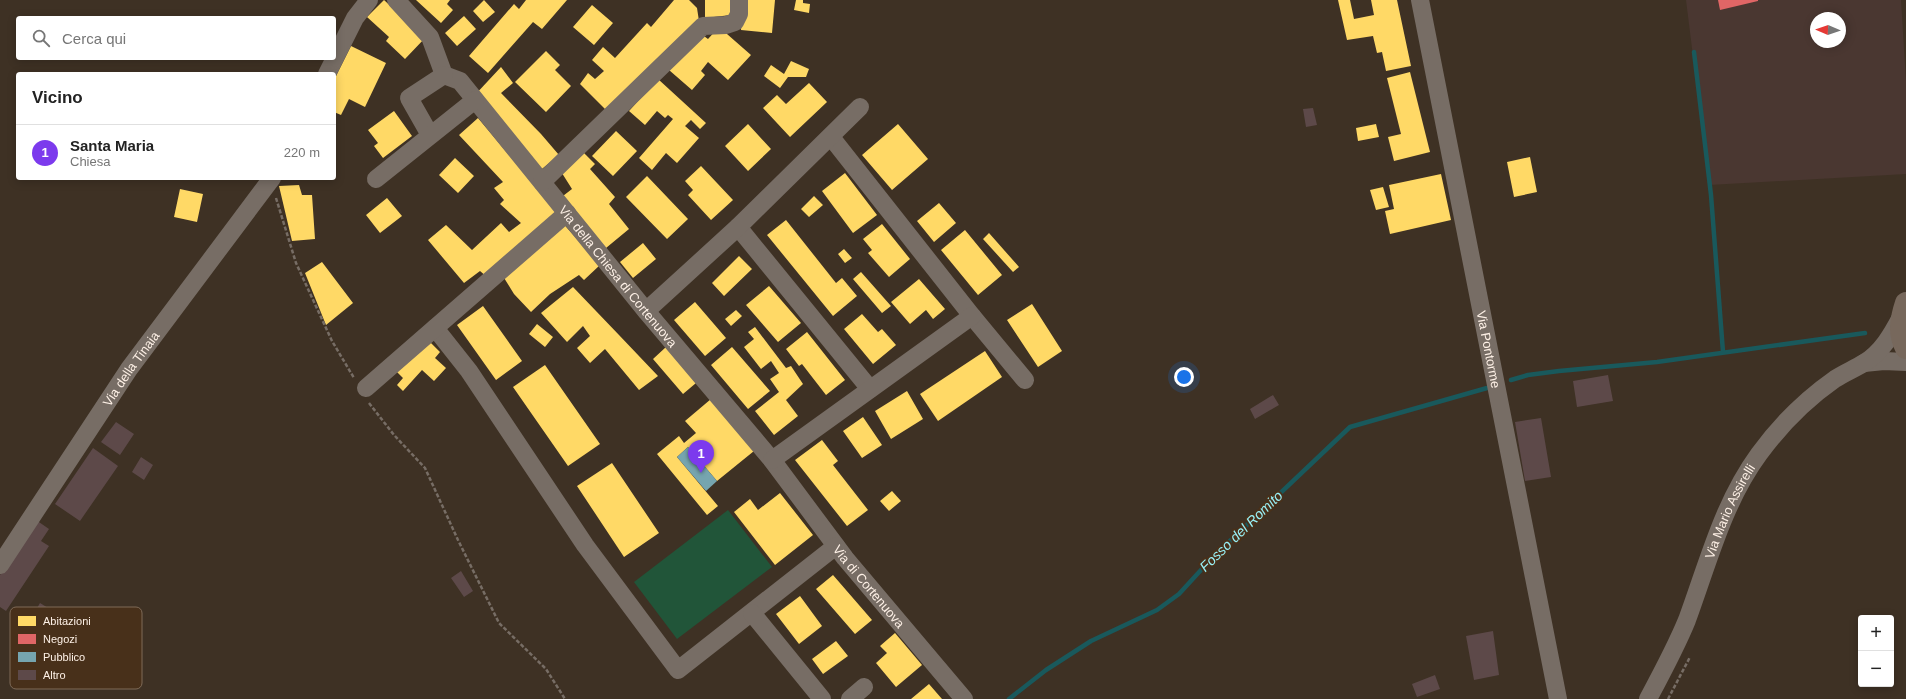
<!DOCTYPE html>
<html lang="it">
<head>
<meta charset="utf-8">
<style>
  body { margin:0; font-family:Helvetica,sans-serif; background:#f6f6f6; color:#222 }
  .controls { position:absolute; right:12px; bottom:12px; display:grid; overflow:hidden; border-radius:4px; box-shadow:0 2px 10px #0003 }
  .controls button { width:36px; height:36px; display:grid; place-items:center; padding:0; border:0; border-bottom:1px solid #e0e0e0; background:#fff; color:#222; font:20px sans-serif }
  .compass { position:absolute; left:1810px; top:12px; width:36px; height:36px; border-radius:50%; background:#fff; box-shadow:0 2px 10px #0003; rotate:272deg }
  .you { position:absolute; left:1184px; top:377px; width:14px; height:14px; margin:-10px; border:3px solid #fff; border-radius:50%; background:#1a73e8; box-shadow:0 0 0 6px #1a73e833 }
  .badge { display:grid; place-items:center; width:26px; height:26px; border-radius:50%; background:#7c3aed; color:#fff; font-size:13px; font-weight:700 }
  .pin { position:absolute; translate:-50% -33px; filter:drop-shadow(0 1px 2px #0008) }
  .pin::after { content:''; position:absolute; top:21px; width:14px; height:12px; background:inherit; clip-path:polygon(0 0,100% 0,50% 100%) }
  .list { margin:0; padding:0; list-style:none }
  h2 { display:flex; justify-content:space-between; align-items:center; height:52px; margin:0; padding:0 16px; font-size:17px }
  h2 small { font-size:13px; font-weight:400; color:#767676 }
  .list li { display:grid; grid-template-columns:26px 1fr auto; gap:12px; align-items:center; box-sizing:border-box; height:56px; padding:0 16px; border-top:1px solid #e0e0e0 }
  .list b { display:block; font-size:15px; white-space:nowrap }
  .list p { margin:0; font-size:13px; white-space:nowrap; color:#767676 }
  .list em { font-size:13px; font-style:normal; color:#767676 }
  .icon { flex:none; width:22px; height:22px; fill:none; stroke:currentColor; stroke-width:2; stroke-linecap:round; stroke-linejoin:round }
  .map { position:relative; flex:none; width:1906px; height:699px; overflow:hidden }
  .search { position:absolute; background:#fff; box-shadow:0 2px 10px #0003; left:16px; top:16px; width:320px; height:44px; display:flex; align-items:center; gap:10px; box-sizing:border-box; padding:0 14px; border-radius:4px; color:#767676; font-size:15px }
  .panel { position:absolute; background:#fff; box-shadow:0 2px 10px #0003; left:16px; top:72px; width:320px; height:108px; border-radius:4px }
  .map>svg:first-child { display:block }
</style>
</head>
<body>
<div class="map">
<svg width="1906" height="699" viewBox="0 0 1906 699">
  <rect width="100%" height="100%" fill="#3e3124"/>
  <path fill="#4a3731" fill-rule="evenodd" d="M1686 0H1901L1906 81V174L1709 185ZM1816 18H1840V42H1816Z"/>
  <path fill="#215539" d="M728 510 772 567 677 639 634 582Z"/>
  <path fill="#ffd966" d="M384 0 425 38 405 59 386 41 389 37 367 17Z
    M416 0H450L447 4 453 10 441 23Z
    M484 0 495 12 483 22 473 11Z
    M526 0H567L542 29 533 22 488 73 469 56 514 4 519 9Z
    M674 0H689L697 8 699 21 607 111 580 84 588 73 595 79 604 71 592 60 603 47 615 58 647 23 651 27Z
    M705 0H731V15L705 18Z
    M743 0H775L772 33 741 30Z
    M796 0H803V3L810 4 809 13 794 10Z
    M1338 0H1350L1354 19 1374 15 1371 0H1397L1411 66 1386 71 1382 52 1377 53 1373 36 1347 40Z
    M592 5 613 23 594 45 573 27Z
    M464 16 476 29 457 46 445 33Z
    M719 27 751 55 728 80 708 62 701 71 705 75 692 90 669 70 701 34 708 39Z
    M351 46 386 63 365 107 349 99 341 115 334 112V80Z
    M546 51 560 65 555 70 571 86 546 112 515 82Z
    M791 61 809 69 806 77H788L780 88 764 76 771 65 784 74Z
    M501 67 513 83 501 93 541 134 559 155 537 173 474 96Z
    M1410 72 1430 152 1394 161 1388 137 1401 134 1387 78Z
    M658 79 706 123 700 129 691 120 685 126 699 138 677 163 666 153 652 170 639 158 673 119 668 115 665 118 657 111 645 125 629 111Z
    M809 83 827 102 790 137 763 108 777 95 786 104Z
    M394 111 412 136 383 158 374 146 378 143 368 130Z
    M478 118 560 216 487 277 480 271 464 283 428 240 446 225 472 250 501 223 509 232 521 223 500 204 504 200 494 188 503 182 459 135Z
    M748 124 771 149 748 171 725 146Z
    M898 124 928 159 892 190 862 155Z
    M1376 124 1379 137 1358 141 1356 128Z
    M616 131 637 151 613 176 592 156Z
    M582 151 595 164 590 169 615 197 609 204 629 229 606 248 559 199 572 189 560 170Z
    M1530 157 1537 192 1514 197 1507 162Z
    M455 158 474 176 458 193 439 175Z
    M701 166 733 200 711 220 688 195 693 190 685 181Z
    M845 173 877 215 853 233 822 191Z
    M1441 174 1451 220 1390 234 1385 211 1394 209 1389 185Z
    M647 176 688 219 667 239 626 197Z
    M299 185 302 195H312L315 239 292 241 279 186Z
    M1383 187 1389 207 1376 210 1370 190Z
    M180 189 203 194 197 222 174 217Z
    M814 196 823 205 809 217 801 209Z
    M387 198 402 216 380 233 366 215Z
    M939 203 956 223 934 242 917 221Z
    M560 220 600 265 584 280 579 275 550 294 531 312 514 294 501 273Z
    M786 220 836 283 842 278 857 296 833 316 767 235Z
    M882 224 910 259 889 277 868 253 872 250 863 239Z
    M965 230 1002 275 978 295 941 250Z
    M989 233 1019 267 1013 272 983 239Z
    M643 243 656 259 633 278 620 262Z
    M844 249 852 258 845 263 838 254Z
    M739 256 752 269 724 296 712 283Z
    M322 262 353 303 326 325 305 273Z
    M861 272 891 306 882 313 853 279Z
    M919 279 945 309 933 319 926 310 910 324 891 302Z
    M769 286 801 323 778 342 746 305Z
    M573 287 619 335 658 376 639 390 605 349 590 363 577 348 590 336 583 326 567 342 541 313Z
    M695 302 726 338 705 356 674 320Z
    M1032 304 1062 351 1038 367 1007 320Z
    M483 306 522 361 496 380 457 325Z
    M736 310 742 316 731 326 725 319Z
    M862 314 878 332 882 329 896 345 873 364 844 329Z
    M537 324 553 337 545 347 529 334Z
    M755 327 786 368 791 366 803 384 786 400 798 416 774 435 755 411 779 392 770 379 779 373 771 361 761 369 744 347 754 339 748 332Z
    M807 332 845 380 826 395 802 364 799 366 786 349Z
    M425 337 440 352 435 358 446 368 434 381 422 370 403 391 397 385 403 378 394 369Z
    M666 347 696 383 683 394 653 359Z
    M732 347 770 391 748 409 711 365Z
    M985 351 1002 377 938 421 920 394Z
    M545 365 600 444 568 466 513 387Z
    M907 391 923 419 891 439 875 411Z
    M711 399 754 451 717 481 688 447 677 457 718 506 707 515 657 454 679 436 684 443 696 433 685 421Z
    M863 417 882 445 862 458 843 431Z
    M822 440 838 461 833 465 868 510 847 526 795 460Z
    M612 463 659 533 624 557 577 486Z
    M892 491 901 501 889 511 880 501Z
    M780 493 813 535 775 565 734 512 750 499 758 510Z
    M833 575 872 620 855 634 816 589Z
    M800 596 822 626 799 644 776 614Z
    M895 633 922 665 896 687 876 663 887 653 880 646Z
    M836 641 848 656 823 674 812 659Z
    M929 684 942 699H911Z"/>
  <path fill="#e06666" d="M1718 0H1758V1L1720 10Z"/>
  <path fill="#76a5af" d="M688 447 717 481 706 491 677 457Z"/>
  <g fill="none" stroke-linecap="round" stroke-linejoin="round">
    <path stroke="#19595c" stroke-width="4.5" d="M1694 52 1711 195 1723 352
      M1511 380 1528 375 1559 371 1657 362 1865 333
      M1009 699 1046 670 1091 641 1157 610 1179 594 1212 558 1350 427 1487 388"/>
  </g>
  <path fill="#5d4949" d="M1313 108 1317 125 1306 127 1303 109Z
    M1608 375 1613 401 1577 407 1573 381Z
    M1273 395 1279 405 1255 419 1250 409Z
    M1541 418 1551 477 1525 481 1515 422Z
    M116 422 134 434 120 455 101 442Z
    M93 448 118 466 80 521 55 504Z
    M141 457 153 465 144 480 132 472Z
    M36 520 49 529 41 541 49 546 6 611 0 607V575Z
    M461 571 473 591 464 597 451 578Z
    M40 603 58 614 51 626 33 615Z
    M1493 631 1499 675 1474 680 1466 636Z
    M1435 675 1440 689 1417 697 1412 684Z"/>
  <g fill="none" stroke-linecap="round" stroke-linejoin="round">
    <path stroke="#776d65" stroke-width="2.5" stroke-dasharray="4 2" stroke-linecap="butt" d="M276 198 296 263 332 341 354 378
      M369 403 394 435 425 468 458 540 499 623 546 669 565 699
      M1668 699 1690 657"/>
    <g stroke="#776d65" stroke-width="18">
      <path id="s1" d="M396 0 430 37 444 75 460 81 646 311 772 460 845 558 964 699"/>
      <path id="s2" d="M1420 0 1558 699"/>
      <path d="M327 74 355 18 369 0"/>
      <path d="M430 135 409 98 444 75"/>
      <path d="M831 137 972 316 1025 380"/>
      <path d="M376 179 475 100"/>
      <path d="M542 182 703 26 726 25 735 22 739 14V0"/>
      <path d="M738 227 870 389"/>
      <path d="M646 311 738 227 860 107"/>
      <path d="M435 328 469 371 585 545 678 670 836 546"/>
      <path d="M1864 363 1884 361 1906 362"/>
      <path d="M366 388 567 213"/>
      <path d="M772 460 972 316"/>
      <path id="s3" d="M0 565 129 369 272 178"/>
      <path d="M752 613 822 699"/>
      <path d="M850 699 864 687"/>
      <path id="s4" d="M1648 699C1662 673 1676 647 1687 620 1708 563 1723 503 1759 454 1781 424 1805 400 1835 379 1844 373 1854 369 1864 363 1882 352 1892 334 1901 317"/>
    </g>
    <path stroke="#77685c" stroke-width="22" d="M1906 303C1901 318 1898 333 1906 348"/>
  </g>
  <g text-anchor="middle" stroke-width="4" stroke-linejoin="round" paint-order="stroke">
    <g font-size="13" fill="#fdf0e6" stroke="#48301a">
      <text dy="5" stroke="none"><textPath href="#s1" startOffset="359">Via della Chiesa di Cortenuova</textPath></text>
      <text dy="5" stroke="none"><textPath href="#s2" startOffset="356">Via Pontorme</textPath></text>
      <text dy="5" stroke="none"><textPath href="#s3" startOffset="236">Via della Tinaia</textPath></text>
      <text dy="5" stroke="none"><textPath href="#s4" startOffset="205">Via Mario Assirelli</textPath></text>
      <text dy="5" stroke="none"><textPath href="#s1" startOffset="758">Via di Cortenuova</textPath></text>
    </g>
    <g font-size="14" font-style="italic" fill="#99f2f8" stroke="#48301a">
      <text transform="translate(1241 531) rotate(-44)" y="5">Fosso del Romito</text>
    </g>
  </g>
  <rect x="10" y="607" width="132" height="82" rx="6" fill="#48301a" stroke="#7e6a57" stroke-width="1"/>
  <rect x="18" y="616" width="18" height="10" fill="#ffd966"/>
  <rect x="18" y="634" width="18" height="10" fill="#e06666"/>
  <rect x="18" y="652" width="18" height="10" fill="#76a5af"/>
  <rect x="18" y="670" width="18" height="10" fill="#5d4949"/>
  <g font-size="11" fill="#fdf0e6">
    <text x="43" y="625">Abitazioni</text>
    <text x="43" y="643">Negozi</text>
    <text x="43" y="661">Pubblico</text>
    <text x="43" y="679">Altro</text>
  </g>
</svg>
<div class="controls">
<button>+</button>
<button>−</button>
</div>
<svg class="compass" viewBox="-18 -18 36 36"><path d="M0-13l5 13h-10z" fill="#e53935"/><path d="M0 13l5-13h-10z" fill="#767676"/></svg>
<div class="you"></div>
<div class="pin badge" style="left:701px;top:473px">1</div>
<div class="search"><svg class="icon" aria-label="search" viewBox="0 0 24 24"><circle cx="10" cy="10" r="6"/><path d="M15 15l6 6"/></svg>Cerca qui</div>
<section class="panel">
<h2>Vicino<small></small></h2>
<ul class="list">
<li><span class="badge">1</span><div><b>Santa Maria</b><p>Chiesa</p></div><em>220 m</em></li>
</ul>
</section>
</div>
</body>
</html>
